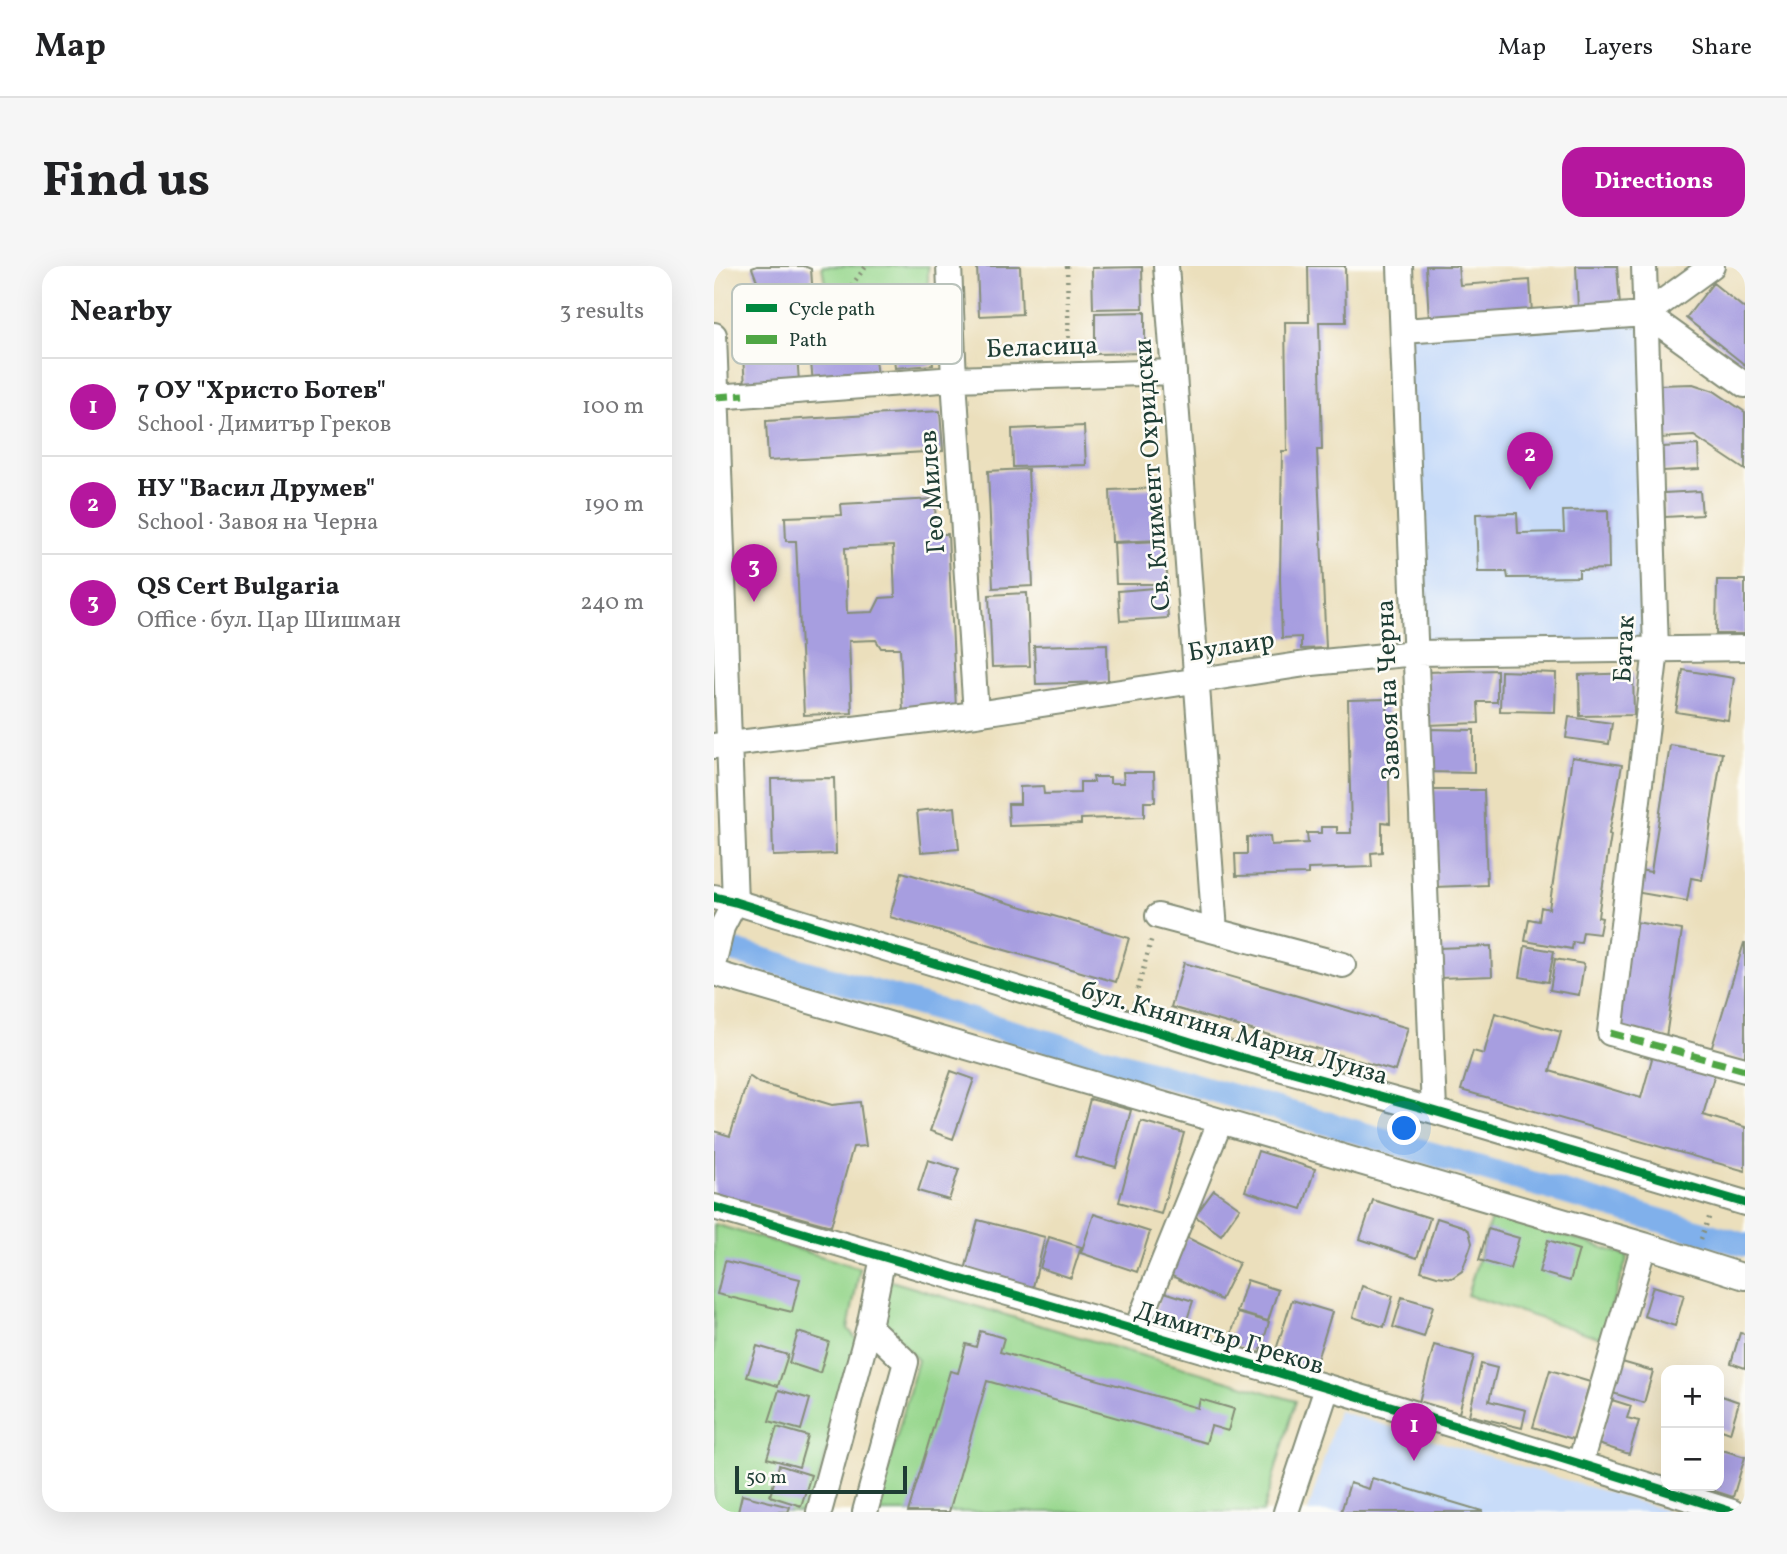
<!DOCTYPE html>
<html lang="en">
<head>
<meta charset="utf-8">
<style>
  body { margin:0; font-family:Vollkorn,serif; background:#f6f6f6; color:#202124 }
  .controls { position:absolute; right:21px; bottom:21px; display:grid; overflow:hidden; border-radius:14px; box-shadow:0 7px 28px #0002 }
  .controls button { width:63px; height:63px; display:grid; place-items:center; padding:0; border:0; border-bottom:2px solid #e0e0e0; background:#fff; color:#202124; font:35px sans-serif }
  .scale { position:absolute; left:21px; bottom:18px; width:172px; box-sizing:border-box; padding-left:7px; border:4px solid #1f3d34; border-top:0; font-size:19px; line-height:24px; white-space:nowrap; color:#1f3d34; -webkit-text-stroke:5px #fdfcf7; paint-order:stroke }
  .you { position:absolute; left:691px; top:863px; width:24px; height:24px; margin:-18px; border:5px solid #fff; border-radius:50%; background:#1a73e8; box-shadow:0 0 0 10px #1a73e833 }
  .badge { display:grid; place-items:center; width:46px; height:46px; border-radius:50%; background:#b5179e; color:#fff; font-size:23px; font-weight:700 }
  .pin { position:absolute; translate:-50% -58px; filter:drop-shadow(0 2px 4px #0008) }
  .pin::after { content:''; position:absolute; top:37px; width:24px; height:21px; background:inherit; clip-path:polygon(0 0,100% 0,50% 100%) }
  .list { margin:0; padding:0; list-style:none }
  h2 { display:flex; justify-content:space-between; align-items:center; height:91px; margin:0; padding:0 28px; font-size:30px }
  h2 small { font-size:23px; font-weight:400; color:#757577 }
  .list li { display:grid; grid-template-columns:46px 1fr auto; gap:21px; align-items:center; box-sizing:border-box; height:98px; padding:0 28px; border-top:2px solid #e0e0e0 }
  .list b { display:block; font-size:26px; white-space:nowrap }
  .list p { margin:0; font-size:23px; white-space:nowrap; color:#757577 }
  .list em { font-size:23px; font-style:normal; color:#757577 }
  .map { position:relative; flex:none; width:1031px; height:1246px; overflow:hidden; border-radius:21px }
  header { display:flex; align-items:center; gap:42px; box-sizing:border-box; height:98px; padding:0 35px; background:#fff; border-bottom:2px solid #e0e0e0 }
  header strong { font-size:33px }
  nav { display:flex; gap:38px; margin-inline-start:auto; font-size:24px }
  .intro { display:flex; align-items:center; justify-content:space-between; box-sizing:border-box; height:168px; padding:0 42px }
  h1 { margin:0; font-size:49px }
  .button { padding:18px 32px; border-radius:21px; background:#b5179e; color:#fff; font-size:24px; font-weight:700 }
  main { display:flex; gap:42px; padding:0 42px }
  aside { flex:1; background:#fff; border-radius:21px; box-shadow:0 7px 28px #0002 }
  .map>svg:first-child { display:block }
</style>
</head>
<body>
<header>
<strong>Map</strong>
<nav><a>Map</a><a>Layers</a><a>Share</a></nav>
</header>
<div class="intro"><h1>Find us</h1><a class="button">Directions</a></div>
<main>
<aside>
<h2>Nearby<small>3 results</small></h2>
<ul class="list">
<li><span class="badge">1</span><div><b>7 ОУ &quot;Христо Ботев&quot;</b><p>School · Димитър Греков</p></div><em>100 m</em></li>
<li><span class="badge">2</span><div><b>НУ &quot;Васил Друмев&quot;</b><p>School · Завоя на Черна</p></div><em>190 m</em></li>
<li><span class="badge">3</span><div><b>QS Cert Bulgaria</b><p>Office · бул. Цар Шишман</p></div><em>240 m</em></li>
</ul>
</aside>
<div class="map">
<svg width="1031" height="1246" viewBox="0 0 1031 1246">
  <rect width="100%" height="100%" fill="#fdfcf7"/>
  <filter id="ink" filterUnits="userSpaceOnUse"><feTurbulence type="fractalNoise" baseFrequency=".0143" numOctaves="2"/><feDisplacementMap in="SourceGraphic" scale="14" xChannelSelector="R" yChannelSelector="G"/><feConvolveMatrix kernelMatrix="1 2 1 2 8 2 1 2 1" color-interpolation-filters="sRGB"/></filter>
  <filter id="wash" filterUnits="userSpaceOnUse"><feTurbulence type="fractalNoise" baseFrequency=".00686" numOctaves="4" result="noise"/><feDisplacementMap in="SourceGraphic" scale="28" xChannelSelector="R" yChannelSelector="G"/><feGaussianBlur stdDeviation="1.57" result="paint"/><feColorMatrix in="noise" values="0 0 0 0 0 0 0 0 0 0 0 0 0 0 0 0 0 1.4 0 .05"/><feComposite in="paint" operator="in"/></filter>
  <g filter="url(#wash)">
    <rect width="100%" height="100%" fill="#ebdfbc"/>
    <path fill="#c8dcf9" d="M932 48 942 384 702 387 689 65Z
      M624 1145 958 1246H594Z"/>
    <path fill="#98d78e" stroke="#5c8a61" stroke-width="2" d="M108 0H214V24L113 30Z
      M779 946 914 990 887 1072 753 1029Z
      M0 958 146 1002 134 1063 145 1076 95 1246H0Z
      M170 1013 582 1135 549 1246H162L204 1094 169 1057Z"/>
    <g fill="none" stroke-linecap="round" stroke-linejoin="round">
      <path stroke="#80b0eb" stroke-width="24" d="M0 679 1031 979"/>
    </g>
    <g id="blocks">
      <path fill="#a79ee0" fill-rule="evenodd" d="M43 0H90L97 3 100 45 70 57 42 55 48 28 38 2Z
        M263 0H306L308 48 265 50Z
        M594 0H631L632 56H605L608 184H603L612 382 587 383V371L568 372 566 313 568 185H573L571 56H595Z
        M712 0H744L746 19 816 14 818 48 715 54Z
        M862 0H903L906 40 864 43Z
        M428 1 429 42 379 43 378 2Z
        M999 17 1031 43V99L972 52Z
        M431 46V87L381 88V47Z
        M215 58 219 99 181 102 177 61Z
        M158 69 163 110 99 117 95 76Z
        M82 74 85 116 31 119 28 78Z
        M979 118 1000 125 1031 146V204L980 170 946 172 944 119Z
        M226 145 229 185 54 195 52 155Z
        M370 160 372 199 299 201 298 163Z
        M984 179 985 203 949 205 948 181Z
        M314 203 319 320 279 322 274 205Z
        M446 222 449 274 398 276 396 224Z
        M986 225 988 249 951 251 950 227Z
        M221 233 222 268H234L242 443 189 445 186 382H167L162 374 135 375 138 447 90 449 82 275H72L71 251 128 249 127 238ZM179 280 181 331 166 332 159 346 133 347 131 282Z
        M894 244 895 303 865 304V311L794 312 793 306H764L762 248 803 247 804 267 850 266 849 245Z
        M450 275 454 318H402L400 277Z
        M1003 314H1031V368H1002Z
        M452 321 454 352 406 355 404 325Z
        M313 327 316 400 278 401 275 329Z
        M393 378 394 416 322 418 320 380Z
        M783 404V436H764L765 457 713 459 712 406Z
        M969 404 1020 412 1014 454 962 446Z
        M787 405 842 407 841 446 786 445Z
        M919 407 920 449 866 450 865 409Z
        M673 433 676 557 668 556V586L657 587 658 601 594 603V608L522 610 521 588H533V571L556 570 557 579 594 577 593 567H607V561H623V567H637L634 434Z
        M855 451 898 457 895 478 852 472Z
        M715 463 760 464V507L715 506Z
        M956 479 1008 487 988 614 977 612 973 635 921 626 925 604 937 606Z
        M858 491 908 499 895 568 897 569 886 637 884 651 888 652 885 668 869 666 867 677 859 676 858 683 811 675 815 653 825 655 827 641 835 643Z
        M409 506H440L441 536H430V551L367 553V558L295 560 294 538H306V521L329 520 330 528 366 527V516H380L379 511H396V517H410Z
        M120 512 122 588 59 590 57 513Z
        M717 524H770L773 619 720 621Z
        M241 541 245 583 207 586 203 545Z
        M188 606 415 672 402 716 176 651Z
        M916 655 968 664 952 771 900 763Z
        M1030 677H1031V795L997 784Z
        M777 680 778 710 725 712 724 682Z
        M811 680 840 685 834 716 806 711Z
        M841 693 870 698 865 729 836 724Z
        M470 697 694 762 681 805 457 741Z
        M781 747 847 766 836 805 927 832 939 789 1001 807 989 849 1031 861V905L747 824 759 785 770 788Z
        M237 805 260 813 239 873 216 865Z
        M35 810 45 817 118 839 146 836 152 880 139 881 117 960 0 928V865L16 870Z
        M376 833 417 844 402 901 361 890Z
        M427 855 470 867 447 948 405 936Z
        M544 885 601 903 588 943 531 925Z
        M214 894 245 903 235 934 204 925Z
        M500 924 526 942 507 969 481 950Z
        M659 934 716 952 703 992 646 973Z
        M380 948 436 966 423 1006 367 987Z
        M723 952 748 960 755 965 758 977 748 1005 738 1012 723 1010 707 1005Z
        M264 954 331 971 318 1025 250 1008Z
        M774 963 805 972 796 1003 765 994Z
        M335 971 367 981 357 1012 326 1002Z
        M472 971 525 997 507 1034 454 1008Z
        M834 974 865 984 856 1015 825 1006Z
        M11 995 86 1013 78 1046 3 1028Z
        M533 1014 564 1024 554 1055 523 1046Z
        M648 1020 679 1030 670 1061 639 1051Z
        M939 1020 970 1029 961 1060 930 1050Z
        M447 1025 479 1035 469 1066 438 1056Z
        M688 1031 719 1040 710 1071 679 1061Z
        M578 1034 618 1046 600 1103 560 1090Z
        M524 1047 555 1056 546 1087 514 1078Z
        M266 1065 290 1072 286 1086 484 1142 486 1133 520 1143 514 1165 497 1160 492 1177 273 1115 235 1246H194L236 1105 244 1107 252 1078 262 1081Z
        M84 1066 115 1076 106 1107 75 1097Z
        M1026 1067 1031 1068V1102L1017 1097Z
        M720 1079 760 1090 745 1147 705 1136Z
        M43 1080 74 1089 64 1120 33 1111Z
        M908 1096 939 1105 930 1137 899 1127Z
        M767 1098 783 1102 775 1135 812 1144 808 1162 755 1149Z
        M836 1104 876 1116 859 1173 819 1161Z
        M65 1124 96 1133 87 1164 55 1155Z
        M1005 1129 1025 1136 1016 1167 1005 1163Z
        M898 1134 917 1140 913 1152 925 1155 915 1188 884 1178Z
        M63 1161 94 1170 85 1201 53 1192Z
        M1005 1183 1031 1191 1019 1231 985 1220H1005Z
        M65 1199 97 1209 87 1240 56 1230Z
        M658 1212 768 1245V1246H627L636 1217 655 1223Z
        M28 1229 76 1241 74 1246H24Z"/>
    </g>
  </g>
  <g filter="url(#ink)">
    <use href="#blocks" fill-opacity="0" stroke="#858e78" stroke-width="2"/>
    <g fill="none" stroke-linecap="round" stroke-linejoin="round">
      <defs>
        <path id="minor" d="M235 0 240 113 262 448
          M452 0 501 665
          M686 0 720 845
          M930 0 942 384 896 767 1031 804
          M932 48 1031 119
          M689 65 932 48 998 0
          M0 69 21 636 8 661 0 695
          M2 131 240 113 460 106
          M0 480 262 448 598 397 702 387 1031 382
          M0 631 21 636 529 792 720 845 1031 937
          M444 650 629 699
          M0 707 930 979 1031 1011
          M0 941C340 1041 681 1138 1018 1246
          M422 1064 506 856
          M866 1197 930 979
          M105 1246 155 1061
          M151 1246 192 1096 155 1061 169 991
          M572 1246 613 1122"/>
      </defs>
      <use href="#minor" stroke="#858e78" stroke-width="28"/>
      <path stroke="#858e78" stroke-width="4.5" stroke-dasharray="2 5" stroke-linecap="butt" d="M353 0 355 87
        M22 73 102 68 152 0
        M420 737 438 671
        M987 973 996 949"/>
      <use href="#minor" stroke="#fff" stroke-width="24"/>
      <path stroke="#4fa644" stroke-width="7" stroke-dasharray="14 7" stroke-linecap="butt" d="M2 131 30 129
        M896 767 1031 804"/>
      <defs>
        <path id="cycleway" d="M0 631 21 636 529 792 720 845 1031 937
          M0 941C340 1041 681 1138 1018 1246"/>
      </defs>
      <use href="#cycleway" stroke="#fdfcf7" stroke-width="13"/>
      <use href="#cycleway" stroke="#00873e" stroke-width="9"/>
    </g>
  </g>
  <g text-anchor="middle" stroke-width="5" stroke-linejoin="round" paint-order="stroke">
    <g font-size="26" fill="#1f3d34" stroke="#fdfcf7">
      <text transform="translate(328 80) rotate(-2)" y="9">Беласица</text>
      <text transform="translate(437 209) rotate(-94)" y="9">Св. Климент Охридски</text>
      <text transform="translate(217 226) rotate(-94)" y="9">Гео Милев</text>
      <text transform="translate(517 379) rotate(-9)" y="9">Булаир</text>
      <text transform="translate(909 383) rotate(-87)" y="9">Батак</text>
      <text transform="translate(673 424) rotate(-92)" y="9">Завоя на Черна</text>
      <text transform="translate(521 766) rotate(16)" y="9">бул. Княгиня Мария Луиза</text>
      <text transform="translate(516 1071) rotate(17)" y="9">Димитър Греков</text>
    </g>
  </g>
  <rect x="18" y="18" width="230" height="80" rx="10" fill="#fdfcf7" stroke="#bac3bc" stroke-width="2"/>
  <rect x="32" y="38" width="31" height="8" fill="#00873e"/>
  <rect x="32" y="69" width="31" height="9" fill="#4fa644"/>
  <g font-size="19" fill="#1f3d34">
    <text x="75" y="49">Cycle path</text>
    <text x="75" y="80">Path</text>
  </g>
</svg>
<div class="controls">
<button>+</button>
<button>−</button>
</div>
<div class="scale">50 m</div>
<div class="you"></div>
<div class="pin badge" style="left:700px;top:1195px">1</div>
<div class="pin badge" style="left:816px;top:224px">2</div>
<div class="pin badge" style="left:40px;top:336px">3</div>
</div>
</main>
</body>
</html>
